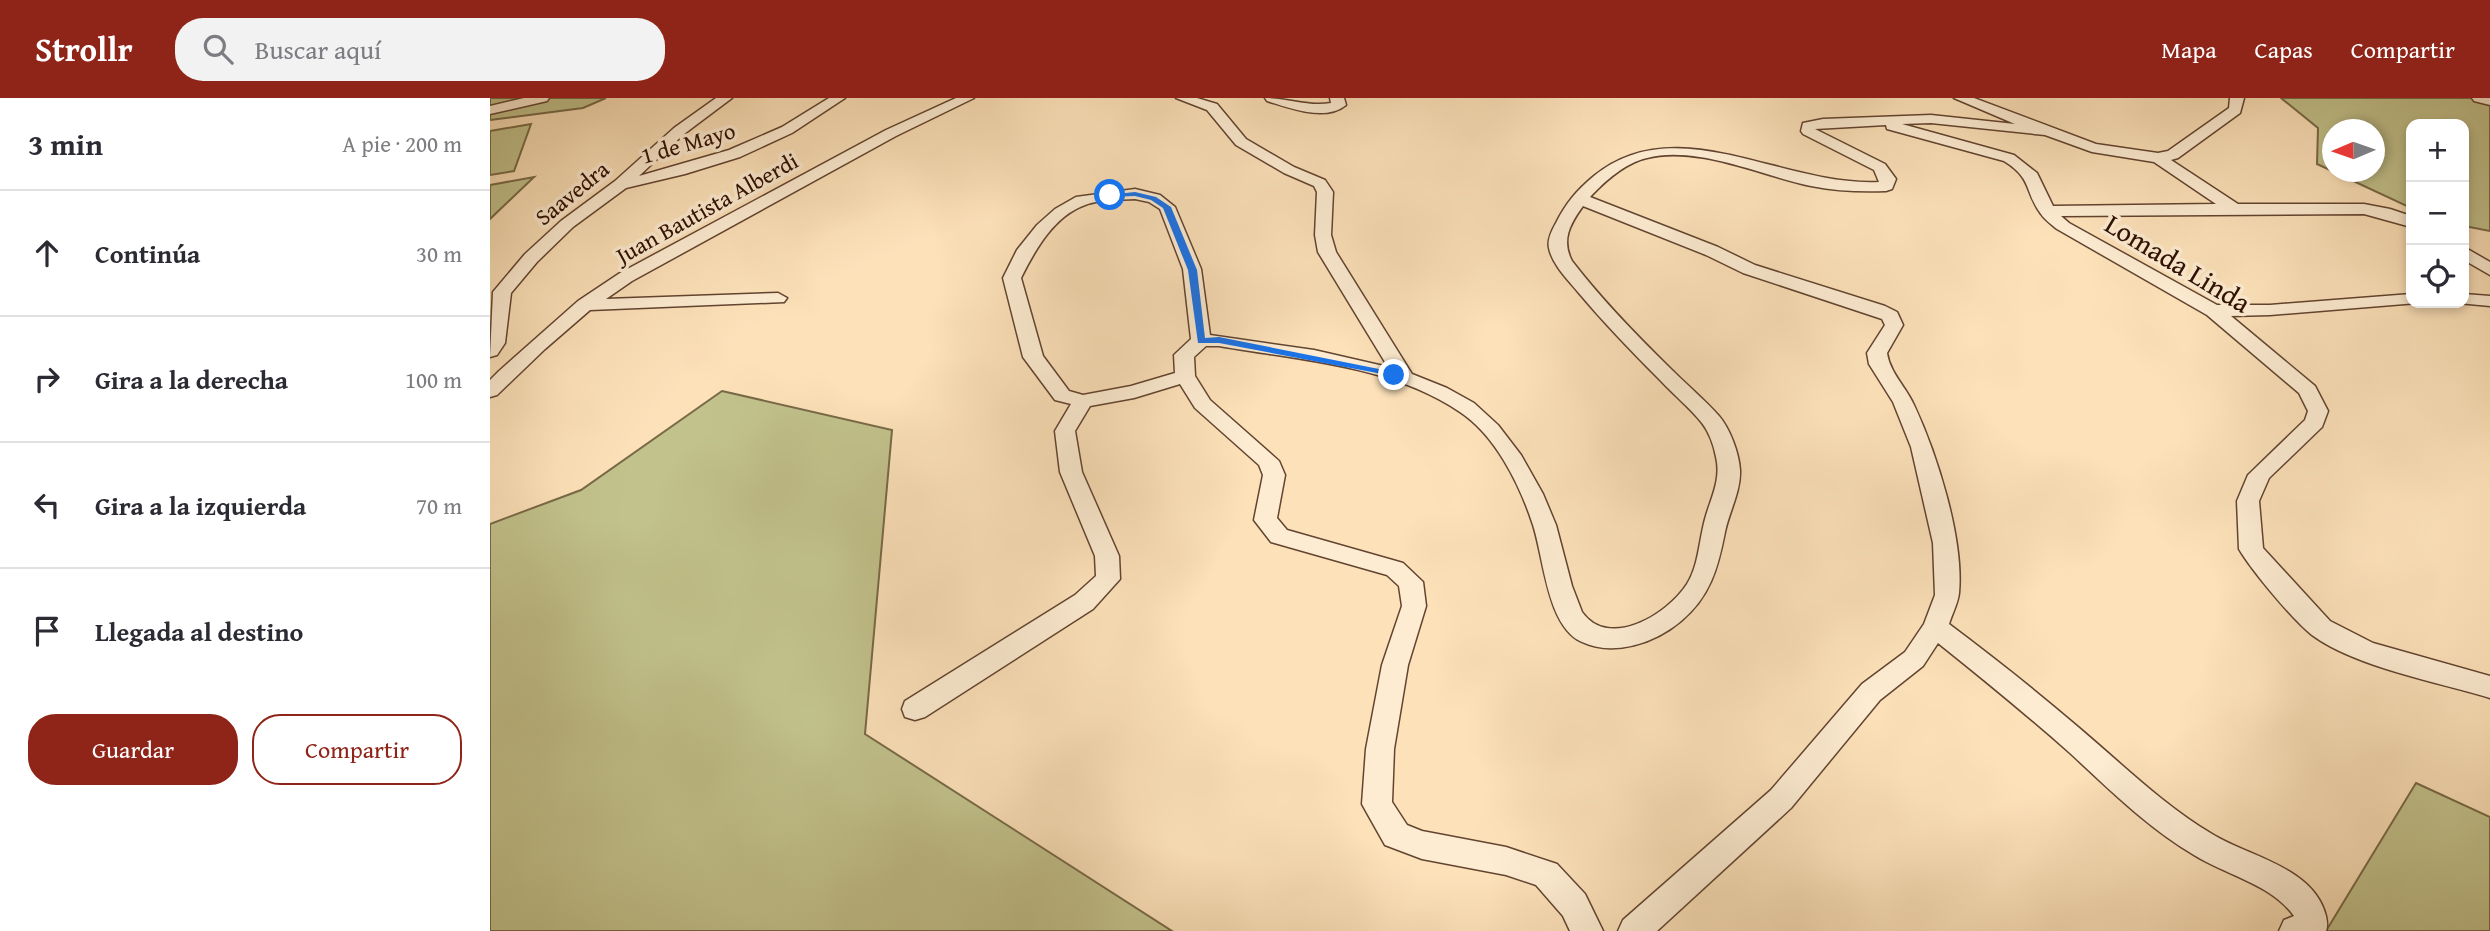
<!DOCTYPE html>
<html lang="es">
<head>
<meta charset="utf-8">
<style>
  body { margin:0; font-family:"Gentium Book Plus",serif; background:#f2f2f3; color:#2b2b33 }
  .controls { position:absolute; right:21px; top:21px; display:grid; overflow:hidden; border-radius:14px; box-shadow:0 4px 10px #0003 }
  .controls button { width:63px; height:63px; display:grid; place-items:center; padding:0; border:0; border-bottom:2px solid #e1e1e2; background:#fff; color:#2b2b33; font:35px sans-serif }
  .compass { position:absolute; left:1832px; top:21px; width:63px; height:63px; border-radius:50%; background:#fff; box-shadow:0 4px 10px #0003; rotate:268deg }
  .stop { position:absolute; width:21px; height:21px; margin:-16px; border:5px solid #1a73e8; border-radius:50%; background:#fff }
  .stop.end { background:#1a73e8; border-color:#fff; box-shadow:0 2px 7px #0008 }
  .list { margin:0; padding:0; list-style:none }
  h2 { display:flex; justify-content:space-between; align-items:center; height:91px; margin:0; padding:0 28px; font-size:30px }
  h2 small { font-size:23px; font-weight:400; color:#7c7c81 }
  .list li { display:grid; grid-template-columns:46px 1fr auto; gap:21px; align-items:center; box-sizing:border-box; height:126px; padding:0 28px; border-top:2px solid #e1e1e2 }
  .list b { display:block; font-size:26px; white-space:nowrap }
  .list em { font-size:23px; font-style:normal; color:#7c7c81 }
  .actions { display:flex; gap:14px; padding:21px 28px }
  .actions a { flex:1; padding:16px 0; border:2px solid #8f2418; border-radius:28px; text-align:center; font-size:24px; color:#8f2418 }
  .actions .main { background:#8f2418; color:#fff }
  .icon { flex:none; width:38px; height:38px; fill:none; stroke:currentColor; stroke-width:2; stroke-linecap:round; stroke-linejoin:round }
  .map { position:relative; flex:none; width:2000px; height:833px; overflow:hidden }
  header { display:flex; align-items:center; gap:42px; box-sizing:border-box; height:98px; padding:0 35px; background:#8f2418; color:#fff }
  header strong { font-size:33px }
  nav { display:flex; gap:38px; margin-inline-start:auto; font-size:24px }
  .search { width:490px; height:63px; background:#f2f2f3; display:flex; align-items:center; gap:18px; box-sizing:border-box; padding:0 24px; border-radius:28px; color:#7c7c81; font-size:26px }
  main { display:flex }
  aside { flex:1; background:#fff }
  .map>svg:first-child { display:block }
</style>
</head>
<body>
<header>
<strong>Strollr</strong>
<div class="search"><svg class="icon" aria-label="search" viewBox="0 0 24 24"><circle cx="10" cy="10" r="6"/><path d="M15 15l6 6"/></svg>Buscar aquí</div>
<nav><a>Mapa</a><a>Capas</a><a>Compartir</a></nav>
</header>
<main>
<aside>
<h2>3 min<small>A pie · 200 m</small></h2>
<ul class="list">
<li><svg class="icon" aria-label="ahead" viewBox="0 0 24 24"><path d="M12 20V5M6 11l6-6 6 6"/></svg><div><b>Continúa</b></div><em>30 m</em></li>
<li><svg class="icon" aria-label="right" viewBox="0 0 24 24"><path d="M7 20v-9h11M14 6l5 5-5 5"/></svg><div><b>Gira a la derecha</b></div><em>100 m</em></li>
<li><svg class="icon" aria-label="left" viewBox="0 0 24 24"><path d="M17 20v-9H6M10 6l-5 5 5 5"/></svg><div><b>Gira a la izquierda</b></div><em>70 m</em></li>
<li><svg class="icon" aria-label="arrive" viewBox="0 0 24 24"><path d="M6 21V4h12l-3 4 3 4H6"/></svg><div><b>Llegada al destino</b></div></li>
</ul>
<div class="actions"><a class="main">Guardar</a><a>Compartir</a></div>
</aside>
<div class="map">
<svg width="2000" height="833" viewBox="0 0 2000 833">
  <rect width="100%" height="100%" fill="#fce1b9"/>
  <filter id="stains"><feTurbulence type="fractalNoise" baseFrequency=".00286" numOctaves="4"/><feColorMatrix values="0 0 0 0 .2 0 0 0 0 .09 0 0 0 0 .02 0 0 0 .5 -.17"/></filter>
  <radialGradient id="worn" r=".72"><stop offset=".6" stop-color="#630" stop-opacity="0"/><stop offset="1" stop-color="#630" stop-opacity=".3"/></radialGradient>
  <path fill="#c2c28c" stroke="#786947" stroke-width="2" d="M0 0H116L93 10 0 22Z
    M1791 0H2000V133L1974 128V26H1921V110L1844 74H1884V32H1842V73L1827 66 1828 30Z
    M41 26 24 73 0 77V33Z
    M44 79 0 121V87Z
    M232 293 402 332 375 636 682 833H0V426L91 392Z
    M1926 685 2000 719V833H1836Z"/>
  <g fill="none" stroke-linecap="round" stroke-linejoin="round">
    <defs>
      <path id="street" d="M34 0H59L57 3 0 16V8Z
        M226 0H242L194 36 149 78 239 52 292 29 339 0H355L302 35 250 59 195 76 136 90 83 129 47 164 21 195 15 245 7 257 0 259 3 194 35 156 71 123 125 83 184 30Z
        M466 0H484L406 38 142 183 116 201 288 195 297 200 294 204 100 212 55 251 7 297 0 299V282L9 273 88 203 130 175 396 32Z
        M686 0H707L727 6 756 41 804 69 835 82 843 94 841 137 846 154 922 276 957 290 984 305 1008 327 1031 357 1053 396 1066 427 1082 488 1092 514C1119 552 1177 517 1197 486 1208 469 1209 445 1214 425 1219 403 1232 383 1226 359 1224 348 1219 334 1212 325 1200 310 1184 297 1171 283 1142 254 1114 225 1088 194 1078 182 1062 166 1059 150 1057 142 1062 132 1066 125 1076 105 1087 92 1104 78 1187 10 1293 89 1389 84L1384 72 1313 36 1311 33 1313 25 1333 21 1441 17 1525 26 1464 0H1484L1606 46 1668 55 1678 53 1739 10 1740 0H1754L1750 15 1688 60 1681 62 1748 106H1874L1900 111 1921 118V129L1874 116 1571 118 1579 125 1727 207H1780L1921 196V205H1927L1780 217 1741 218 1825 288 1838 313 1832 329 1779 380 1769 403 1773 450 1840 523 1883 545 2000 578V600C1948 584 1865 569 1822 537 1803 522 1762 473 1749 451L1747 403 1758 377 1815 322 1818 313 1809 295 1717 217 1567 131C1562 127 1555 122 1551 116 1534 93 1543 81 1514 63L1397 31 1396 27 1325 31 1395 66 1406 81 1402 91 1396 93C1370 94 1346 93 1321 88 1272 78 1207 47 1157 60 1135 65 1115 83 1100 99L1228 149 1265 167 1395 208 1407 214 1413 227 1397 255C1400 275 1416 289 1424 307 1447 356 1474 441 1469 495 1468 505 1462 516 1459 526 1503 559 1546 593 1588 629 1632 666 1673 707 1722 736 1759 759 1824 769 1836 818 1837 824 1838 827 1836 833H1789L1794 822 1804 818C1781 786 1736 777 1704 757 1658 730 1619 691 1580 655 1537 617 1493 581 1448 545L1433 568 1390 602 1301 710 1167 833H1128L1133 822 1281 692 1372 586 1415 554 1434 526 1445 497 1443 445 1421 349 1403 304 1379 266 1377 255 1395 227 1392 221 1253 175 1216 157 1093 108C1080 126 1071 142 1082 163 1112 202 1147 238 1183 273 1198 288 1215 302 1229 318 1240 331 1249 355 1250 372 1251 393 1239 414 1235 434 1228 470 1220 499 1191 523 1165 545 1124 559 1092 544 1056 528 1054 457 1042 424 1029 385 1005 337 970 314 901 267 808 262 729 248H716L704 259 705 278 720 302 789 363 795 377 787 420 797 432 913 465 933 484 936 508 918 567 904 651 902 704 917 727 932 733 1016 749 1067 766 1095 796 1113 833H1080L1073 818 1046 787 1016 777 932 761 895 747 877 715 872 706 876 651 892 567 912 508 909 488 897 477 781 444 764 422 773 377 769 367 705 310 690 286 644 300 600 308 585 333 592 374 629 458 630 481 603 511 435 619 425 622 415 619 412 611 415 603 585 497 606 478 605 458 570 374 565 333 581 306 565 302 533 259 513 180 527 152 547 127 565 111 586 99 645 91 670 97 685 109 711 171 720 237 824 252 898 269 828 154 825 137 827 94 824 88 794 75 746 47 717 12ZM1441 25 1555 37 1602 54 1664 64 1726 106 1563 108 1547 75 1524 57 1412 26ZM645 101 659 104 670 111 693 171 701 241 684 257 685 275 641 288 593 297 579 293 553 258 531 180C545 152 564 118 595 107 610 101 630 102 645 101Z
        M775 0C797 0 819 9 841 5L840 0H854L856 7C835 24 800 10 777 3Z
        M1982 0H2000V7L1984 3Z
        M1974 149 2000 164V177L1974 162Z
        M1974 196 2000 198V208L1968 205H1974Z"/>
    </defs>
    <use href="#street" stroke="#624430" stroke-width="3"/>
    <use href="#street" fill="#fdecd2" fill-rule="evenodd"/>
  </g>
  <path fill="#1a73e8" d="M645 94 666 99 681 109 707 172 715 240 729 239 904 274 909 277 908 279 729 245H708L698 172 673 110 661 102 645 98 620 99 616 97Z"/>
  <g text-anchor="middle" stroke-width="7" stroke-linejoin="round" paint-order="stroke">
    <g font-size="23" fill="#2f1002" stroke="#fdecd2">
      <text transform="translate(198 45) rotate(-16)" y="8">1 de Mayo</text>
      <text transform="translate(82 95) rotate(-39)" y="8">Saavedra</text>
      <text transform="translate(217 110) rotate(-29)" y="8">Juan Bautista Alberdi</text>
    </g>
    <g font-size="28" fill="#2f1002" stroke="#fdecd2">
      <text transform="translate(1688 165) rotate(31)" y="10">Lomada Linda</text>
    </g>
  </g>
  <rect width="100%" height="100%" filter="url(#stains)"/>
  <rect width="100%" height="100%" fill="url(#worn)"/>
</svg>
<div class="controls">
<button>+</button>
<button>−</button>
<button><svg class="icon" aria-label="locate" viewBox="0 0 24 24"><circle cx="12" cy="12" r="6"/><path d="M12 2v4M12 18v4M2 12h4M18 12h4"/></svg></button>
</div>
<svg class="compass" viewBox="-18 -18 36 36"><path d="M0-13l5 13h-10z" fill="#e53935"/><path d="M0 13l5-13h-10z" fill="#7c7c81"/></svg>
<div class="stop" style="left:620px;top:97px"></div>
<div class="stop end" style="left:904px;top:277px"></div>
</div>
</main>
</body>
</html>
